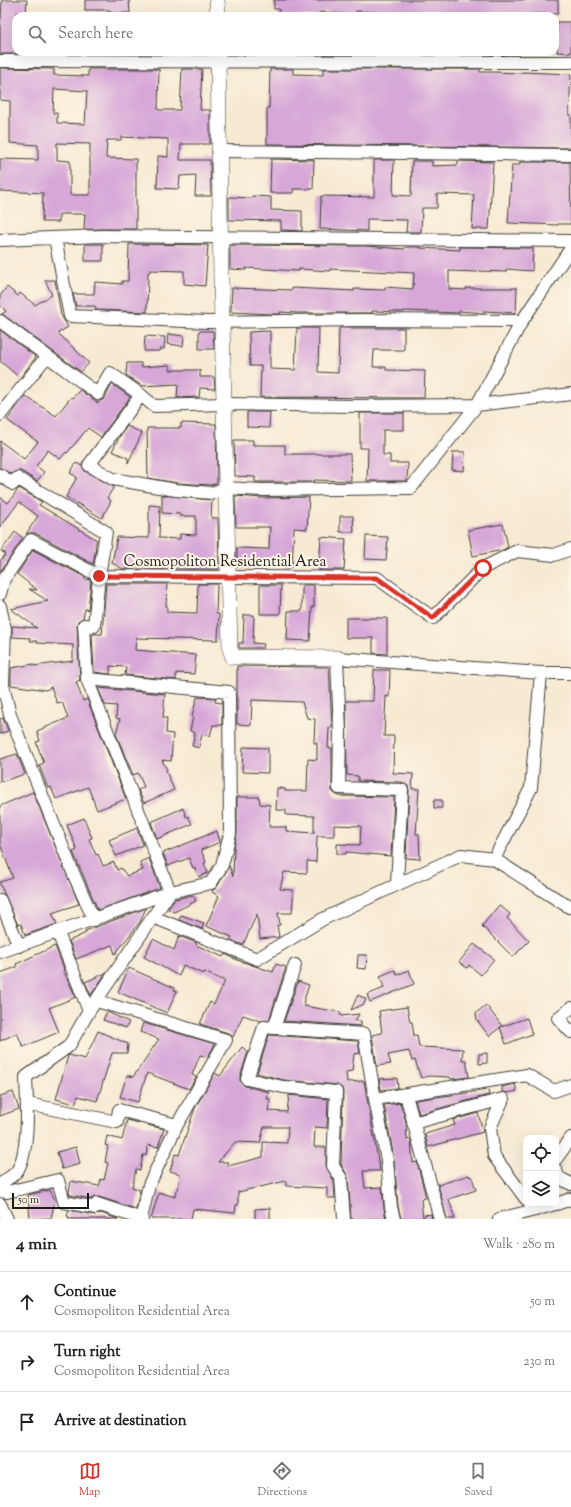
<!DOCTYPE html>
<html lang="en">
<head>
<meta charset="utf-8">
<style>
  body { margin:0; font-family:"Sorts Mill Goudy",serif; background:#f6f6f6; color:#202124 }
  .controls { position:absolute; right:12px; bottom:12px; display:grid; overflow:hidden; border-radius:8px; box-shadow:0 4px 16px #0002 }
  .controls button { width:36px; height:36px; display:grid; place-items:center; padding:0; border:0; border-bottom:1px solid #e0e0e0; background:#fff; color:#202124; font:20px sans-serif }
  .scale { position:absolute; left:12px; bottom:10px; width:77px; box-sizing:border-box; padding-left:4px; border:2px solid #1c1c1c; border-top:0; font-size:11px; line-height:14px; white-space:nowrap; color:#1c1c1c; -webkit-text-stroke:3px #fcf5e5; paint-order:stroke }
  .stop { position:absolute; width:12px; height:12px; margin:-9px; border:3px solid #d93025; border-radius:50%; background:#fff }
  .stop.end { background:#d93025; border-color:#fff; box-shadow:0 1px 4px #0008 }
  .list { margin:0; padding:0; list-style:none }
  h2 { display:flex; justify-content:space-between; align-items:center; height:52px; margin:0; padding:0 16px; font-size:17px }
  h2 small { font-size:13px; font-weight:400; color:#757577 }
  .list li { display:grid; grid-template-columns:26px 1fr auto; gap:12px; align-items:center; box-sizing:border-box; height:60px; padding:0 16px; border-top:1px solid #e0e0e0 }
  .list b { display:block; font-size:15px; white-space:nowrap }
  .list p { margin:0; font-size:13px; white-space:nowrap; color:#757577 }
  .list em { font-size:13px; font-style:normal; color:#757577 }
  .icon { flex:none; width:22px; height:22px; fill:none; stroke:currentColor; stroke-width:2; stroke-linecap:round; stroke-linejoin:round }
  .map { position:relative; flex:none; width:571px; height:1219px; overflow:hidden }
  .search { position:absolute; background:#fff; box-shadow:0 4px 16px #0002; left:12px; right:12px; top:12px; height:44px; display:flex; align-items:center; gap:10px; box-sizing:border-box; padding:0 14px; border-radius:12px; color:#757577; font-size:15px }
  .sheet { height:232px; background:#fff }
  nav { display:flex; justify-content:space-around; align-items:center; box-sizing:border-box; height:56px; border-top:1px solid #e0e0e0; background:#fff; font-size:11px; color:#757577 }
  nav a { display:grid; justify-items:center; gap:2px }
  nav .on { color:#d93025 }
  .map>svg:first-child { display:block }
</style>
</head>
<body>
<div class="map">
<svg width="571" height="1219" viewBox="0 0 571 1219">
  <rect width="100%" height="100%" fill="#fcf5e5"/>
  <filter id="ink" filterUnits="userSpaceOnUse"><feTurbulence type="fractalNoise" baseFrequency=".025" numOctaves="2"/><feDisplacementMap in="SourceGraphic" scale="8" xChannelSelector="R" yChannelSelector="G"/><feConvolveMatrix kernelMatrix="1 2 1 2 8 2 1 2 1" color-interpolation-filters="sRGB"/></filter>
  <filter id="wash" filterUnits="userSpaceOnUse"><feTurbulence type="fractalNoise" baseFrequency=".012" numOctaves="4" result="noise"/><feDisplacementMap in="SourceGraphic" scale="16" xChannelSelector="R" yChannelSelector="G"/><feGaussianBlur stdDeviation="0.9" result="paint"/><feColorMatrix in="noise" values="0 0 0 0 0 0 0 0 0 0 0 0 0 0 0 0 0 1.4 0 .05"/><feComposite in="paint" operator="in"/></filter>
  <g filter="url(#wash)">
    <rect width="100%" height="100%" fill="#f7ead3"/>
    <g id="blocks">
      <path fill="#d7a7d8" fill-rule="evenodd" d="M2 0H27L26 13H16V52H55V54H0V19H1Z
        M85 0H129L130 13H110V10H85Z
        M274 0H558V14H531V16H432L356 11 355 15 320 12V16H278L279 9H274Z
        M557 22H571V53L557 52Z
        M111 52H136V54H111Z
        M323 52H480V54H323Z
        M0 68 54 69V75L88 76V69H159L158 110H180L182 69H202L200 110H210V144H181L180 160H210L211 196H195L196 175 180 176 179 189 157 188 158 156 168 157V139L121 137V140H107L106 158 136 159V229H84L85 214H59V222H42L43 193 0 191V159L38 160V145L10 143V101L0 100ZM54 89 87 91 85 124 57 123V113H53ZM57 143 90 144V195H70V161L57 160Z
        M270 69H293V74L323 75V69H480V72H492L522 73V72L571 74 569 115H571V148L267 144V108H269Z
        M271 159 314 160 313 189H293V193H270Z
        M374 160H394L393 195 411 196 412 161H432V166L458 165V161L493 162 489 229H472L474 195 437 194V208H422L421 232H406L407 220 367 219V231L320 229 321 196 374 197Z
        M520 162H570L571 224H558V225L508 223 512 165H520Z
        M252 196 271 197V210L302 211V231L281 230V221L229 220V197L252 198Z
        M85 244H103V261H85Z
        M129 244 208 245 205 286 184 284V271L150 270V272H148L147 312 96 310 95 306H76L73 294H94L95 282 122 284V281H128Z
        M230 245 366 246 404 249 406 247H420V248L460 250V247L533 248 532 271 506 269V272L479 271 478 272 449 271V289L466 290V288H517L516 313 484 311V313L459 311V313L404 311V312L372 311V313H297L280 312V314H271L231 312 232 288 292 290V288L354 291V289L385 290V287L413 289 414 273 330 269V271L299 269V271L246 268V270L230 269Z
        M45 280H55L61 315 68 327 58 333 89 363 81 372 2 314 6 311 0 305V296L7 287 18 296 20 293 35 305 52 295Z
        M297 328H319L318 372 338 373 339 328H404V350H374L373 367H386V370L425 371 424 398 260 397 261 366H250L249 332 270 331V369L295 370Z
        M0 330 36 357 20 378 0 361Z
        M199 331H213L214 349H199Z
        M168 334 184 336 183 346 167 344Z
        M145 336 165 337 164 349H159L160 351H144Z
        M127 363H141V367L170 365V370H200V377H214L215 389 200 388 199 397 177 398 178 384 142 386 126 375Z
        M112 384 130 397 101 437 88 428 67 453 66 452 60 459 48 450 36 466 44 472 37 481 21 471H17L11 474 0 468V441L24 459 38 442 7 420 25 396 56 416 71 397 72 398 80 390 98 403 105 398Z
        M247 412H270L269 428 247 427Z
        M360 413H404V430H383V455H390V463H408L407 481H367L368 448H360Z
        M181 423 216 424 217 483 211 485 177 483 148 478 147 428H181Z
        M127 426 142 433 128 463V458L112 451 120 436Z
        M234 440H253V445H285V454H350L351 481 314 480V482H255V477L235 476Z
        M453 452H465L464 471 452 470Z
        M76 463 82 466 85 471 114 487 107 498 111 501 102 518 66 497 77 477 70 473Z
        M19 488 42 502 39 505 97 540 95 546 96 547 93 564 35 533H31L26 534 38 516 19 502 0 527V497L8 503Z
        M162 495 212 500 211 518H218L219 569H123L112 563 117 537 149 538V505L160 506 159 538 180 539V534L196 535V516H180V514L162 513Z
        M235 496 262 498 309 497 307 529 294 528 292 567 254 566V567H237V548L269 549 270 527H236Z
        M340 516H353L354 532H340Z
        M503 524 508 547 503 550 473 556 468 530Z
        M15 532 23 538 0 572V561L6 554 1 551Z
        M366 536 388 537 386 560 365 559Z
        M321 537 346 539 344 570H319Z
        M33 550 85 577 84 579 91 580 88 610 85 609 83 618 78 621 77 625 80 680 76 682 83 701 87 699 126 799 97 810 88 787 56 799 51 787 48 788 39 765 44 763 36 742 40 741 37 731 68 718 62 702 57 703 51 687 46 690 11 685V668L34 664V666L73 661V645L37 643V641H30V638L12 637V626L37 628 11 609 48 601 29 589 37 590 17 574Z
        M106 584H167L166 606H167V612L197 613 198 584H217L216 614H219L218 640 136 638 135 650 196 655 194 674 176 673V680L125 675 126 667 110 666V674L94 672 92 634H102Z
        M260 585H281L280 614H260Z
        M302 585H314V607H312L310 641 287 640 288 611H302Z
        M244 615H254L253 643 264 644 263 648H239V643H243Z
        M346 618H387V654L373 653V638H346Z
        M237 666 329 667 332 728H329L328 748H332V791L335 794 339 796 394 797 391 856 346 852V854H337V844L360 845 361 826 334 825V836H317L316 862 307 861V873L284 872 280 889 293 890V899L292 913H278L280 925H277L279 937 260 939 257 914 243 945 230 940 232 937 206 926 219 896 212 892 213 890 217 887 229 866 233 876 234 847 237 834V797H259L260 804 270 805 269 827H286V831L314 833V816L286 815V810H276L277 788 285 789V791H307L308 759 317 760V743H314L315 719 307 718 302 702 252 700 251 725 237 724Z
        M374 670H390L389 697 386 696 384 736H394L393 773 413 774 412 789H419L416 834H419L420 859 406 858 409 790 408 786 402 782 358 781V776L347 775 346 701H373Z
        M98 688 165 694 163 718H167L166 733 173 734 171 761 162 760 167 770 166 771 174 790 144 803 138 790 144 787 138 773 133 775 116 734 120 719 116 718 117 706 105 705Z
        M197 697 216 698 215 702 222 703V725H213L210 736 202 734 199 748 192 746 195 733 190 731 193 717 192 716Z
        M3 718 8 731 0 734V719Z
        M243 747 268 748V773L242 772Z
        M17 754 25 774 0 782V759Z
        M33 792 79 904 52 913 57 924 25 935 21 924 18 925 0 884V882L13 878 0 844V806Z
        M434 800H442V808H434Z
        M183 808 186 817 188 816 192 824 157 839 151 822Z
        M84 818 92 838 89 839 96 855 98 854 103 866 114 862 117 870 121 868 127 876 143 870 140 862 149 858 160 888 98 910 73 852 77 850 67 825Z
        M137 828 143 845 116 856 109 840Z
        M217 831 220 842 201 850 206 862 204 863 208 873 199 877 194 867 193 868 189 858 168 866 163 853Z
        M193 895 196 901 174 912 168 909 175 899Z
        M499 905 510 914 507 918 529 941 513 957 482 926Z
        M146 908 140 922 115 954 112 945 76 959 69 941 86 933 85 931Z
        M181 915 204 923 202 929 179 920Z
        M179 936 197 943 196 945 223 957 225 954 237 960 273 972 276 964 286 967 269 1020 260 1021 243 1015 233 1037 228 1033 200 1024 210 1002 214 1004 225 981 204 972 203 974 183 965 179 976 144 957 153 939 174 950Z
        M474 944 494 959 481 975 469 965 467 968 459 962Z
        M55 946 64 969 63 970 76 997 49 1008 59 1032 23 1047 17 1033 0 1041V973L17 967 16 964Z
        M358 955H367L366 969 357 968Z
        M129 968 175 988 174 990 177 991 167 1013 118 992Z
        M395 970 397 975 409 970 414 984 370 1002 367 995 384 988 380 976Z
        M106 973 91 995 85 982Z
        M298 981 309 985 303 1003 305 1004 304 1006 340 1012 341 1016 359 1014 355 1021H361V1026L284 1021Z
        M358 995 366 999 364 1004 351 1010Z
        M486 1005 502 1026 489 1036 477 1020 476 1013Z
        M407 1007 410 1022H412L414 1036 417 1035 419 1047 463 1049 462 1060H466L469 1077 451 1079 450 1077 429 1076 421 1078 415 1060 412 1061 409 1051 388 1055 391 1064 377 1066 372 1035 382 1033 379 1011Z
        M107 1012 129 1022 126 1028 103 1020Z
        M527 1018 532 1034 506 1044 500 1027Z
        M143 1023 215 1044 208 1057 200 1055 192 1075 196 1077 189 1089 147 1073 138 1102 120 1097 127 1075 133 1077 159 1039 140 1032Z
        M98 1031 128 1044 127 1053H112L97 1101 78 1096 75 1104 56 1099 68 1056 69 1055 85 1059Z
        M269 1035 358 1041 360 1053 354 1054 352 1071 346 1072 347 1082 364 1081 380 1171H363L365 1188 382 1187 384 1208 386 1219H351L348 1177 341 1164 343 1092 342 1088 337 1085 284 1080 257 1073Z
        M242 1047 248 1052 240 1077V1081L245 1086 269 1092 267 1099H270L268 1111 287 1112 289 1095 328 1099 327 1128 315 1127 314 1147H326V1166L334 1181 335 1198H327V1188L286 1186V1181L238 1192V1205H236L235 1213 193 1209 191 1219H151L159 1192 175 1197 176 1190H178L180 1174 170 1171 175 1154 179 1155 195 1108 215 1073 220 1076ZM264 1127H288L287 1143 263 1142V1157L228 1166V1162H218L235 1142 260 1143Z
        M487 1053V1063L479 1064V1054Z
        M397 1078 398 1088 381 1090 379 1079Z
        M515 1084 517 1091 508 1093 502 1092V1087Z
        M488 1090 489 1095 419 1114 415 1100Z
        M13 1092 19 1109 0 1116V1096Z
        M400 1103 406 1122 407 1140 410 1139 411 1141 413 1163 417 1162 426 1198 421 1199 423 1219H401L398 1206 394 1159 384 1105Z
        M478 1113 483 1132 428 1147 425 1134 455 1125 453 1120Z
        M127 1120 164 1129 158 1147 148 1145 146 1155H143L140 1170 136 1169 132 1187 140 1190 136 1209 99 1197H95L91 1199 70 1195 69 1192 71 1181 99 1186 101 1179 104 1180 108 1163 105 1162 108 1146 105 1145 107 1136 122 1140Z
        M76 1147 80 1164 62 1169 57 1152Z
        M469 1175 470 1177H472L476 1190 449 1199 455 1219H447L438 1185Z
        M50 1190 55 1200 51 1218 30 1219 28 1195Z
        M270 1208V1219H255V1209Z
        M69 1210 95 1215 101 1213 118 1219H68L69 1217 67 1216Z
        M431 1214 432 1219H425L424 1215Z"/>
    </g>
  </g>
  <g filter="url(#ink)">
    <use href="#blocks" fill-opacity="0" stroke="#3d3b37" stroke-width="1"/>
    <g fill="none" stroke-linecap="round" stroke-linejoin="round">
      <defs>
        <path id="minor" d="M0 61 571 62
          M219 151 571 155
          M55 238 70 316 208 322 361 320 522 321
          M0 240 102 236 571 241
          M0 321 98 394 110 373 141 395 89 465 113 479 176 490 212 493 226 488 262 490 411 488 477 405 522 321 571 248
          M141 395 154 406 224 404 355 406 477 405 571 394
          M0 415 47 356
          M0 475 13 484 17 478 106 532 99 576 31 540 4 579 0 594
          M0 606 5 629 3 685 10 715 74 875 94 920
          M541 673H571
          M397 884 402 790 339 788 340 731 337 658 541 673 531 788 494 859
          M0 900 19 946
          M153 917 257 959 323 919 461 855 494 859 569 907 571 905
          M58 933 89 1011
          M0 952 170 892 87 679 84 625 94 626 99 576 377 578 433 618 483 568 517 551 554 555 571 549
          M295 965 274 1028 264 1027 247 1079 283 1087 336 1092 333 1166 341 1178 344 1219
          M97 1001 226 1040 177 1125 149 1185 141 1219
          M571 1008 558 1018 571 1032
          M274 1028 364 1034 375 1099
          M406 1095 440 1219
          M28 1104 117 1122 119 1110 177 1125
          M413 1123 503 1099 490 1128 494 1156 526 1199
          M556 1159 571 1138
          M556 1170 558 1177 571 1184
          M0 1185C5 1180 13 1176 17 1171 30 1151 27 1101 26 1077L69 1046 89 1011 170 892 211 883 222 865 230 834 229 692 87 679
          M0 1191 7 1192 58 1180 64 1202 96 1208 97 1204 142 1219
          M0 1204 7 1219
          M556 1204 571 1199
          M535 1210 555 1204
          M394 1219 391 1207 387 1160 375 1099 527 1075 554 1091 571 1085
          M499 1219 535 1210 530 1204"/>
        <path id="tertiary" d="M217 0 218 16
          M218 52 221 280 230 649 233 657 337 658"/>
      </defs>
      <use href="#minor" stroke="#3d3b37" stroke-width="14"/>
      <use href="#tertiary" stroke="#3d3b37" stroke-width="16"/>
      <use href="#minor" stroke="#fff" stroke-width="12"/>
      <use href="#tertiary" stroke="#fff" stroke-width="15"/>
    </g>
  </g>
  <g fill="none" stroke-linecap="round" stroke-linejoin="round" filter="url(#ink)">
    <path stroke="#d93025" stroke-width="5" d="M99 576 377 578 433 618 483 568"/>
  </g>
  <g text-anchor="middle" stroke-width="4" stroke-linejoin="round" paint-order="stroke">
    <g font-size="15" fill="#1c1c1c" stroke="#fcf5e5">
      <text x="225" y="566">Cosmopoliton Residential Area</text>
    </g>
  </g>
</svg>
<div class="controls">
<button><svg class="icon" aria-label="locate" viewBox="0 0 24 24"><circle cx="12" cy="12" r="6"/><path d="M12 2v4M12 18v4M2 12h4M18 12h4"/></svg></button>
<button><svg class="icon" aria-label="layers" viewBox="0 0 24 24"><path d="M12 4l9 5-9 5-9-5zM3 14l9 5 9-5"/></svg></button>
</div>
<div class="scale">50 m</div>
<div class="stop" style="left:483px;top:568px"></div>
<div class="stop end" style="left:99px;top:576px"></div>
<div class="search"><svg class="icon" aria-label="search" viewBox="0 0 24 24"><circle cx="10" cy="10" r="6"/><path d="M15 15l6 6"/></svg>Search here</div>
</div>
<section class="sheet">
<h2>4 min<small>Walk · 280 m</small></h2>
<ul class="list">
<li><svg class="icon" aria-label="ahead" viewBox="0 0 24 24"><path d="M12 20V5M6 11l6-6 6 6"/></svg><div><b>Continue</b><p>Cosmopoliton Residential Area</p></div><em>50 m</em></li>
<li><svg class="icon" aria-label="right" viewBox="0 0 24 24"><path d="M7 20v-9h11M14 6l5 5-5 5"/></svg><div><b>Turn right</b><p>Cosmopoliton Residential Area</p></div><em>230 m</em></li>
<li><svg class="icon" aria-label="arrive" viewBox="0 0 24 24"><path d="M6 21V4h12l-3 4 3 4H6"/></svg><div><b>Arrive at destination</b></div></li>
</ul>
</section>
<nav>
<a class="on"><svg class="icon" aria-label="map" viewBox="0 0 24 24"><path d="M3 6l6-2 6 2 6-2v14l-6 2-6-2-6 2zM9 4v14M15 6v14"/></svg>Map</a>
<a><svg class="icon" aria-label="directions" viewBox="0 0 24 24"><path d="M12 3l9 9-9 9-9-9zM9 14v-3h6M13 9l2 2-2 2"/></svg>Directions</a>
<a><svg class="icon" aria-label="saved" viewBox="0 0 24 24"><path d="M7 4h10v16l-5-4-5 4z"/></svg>Saved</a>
</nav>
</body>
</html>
